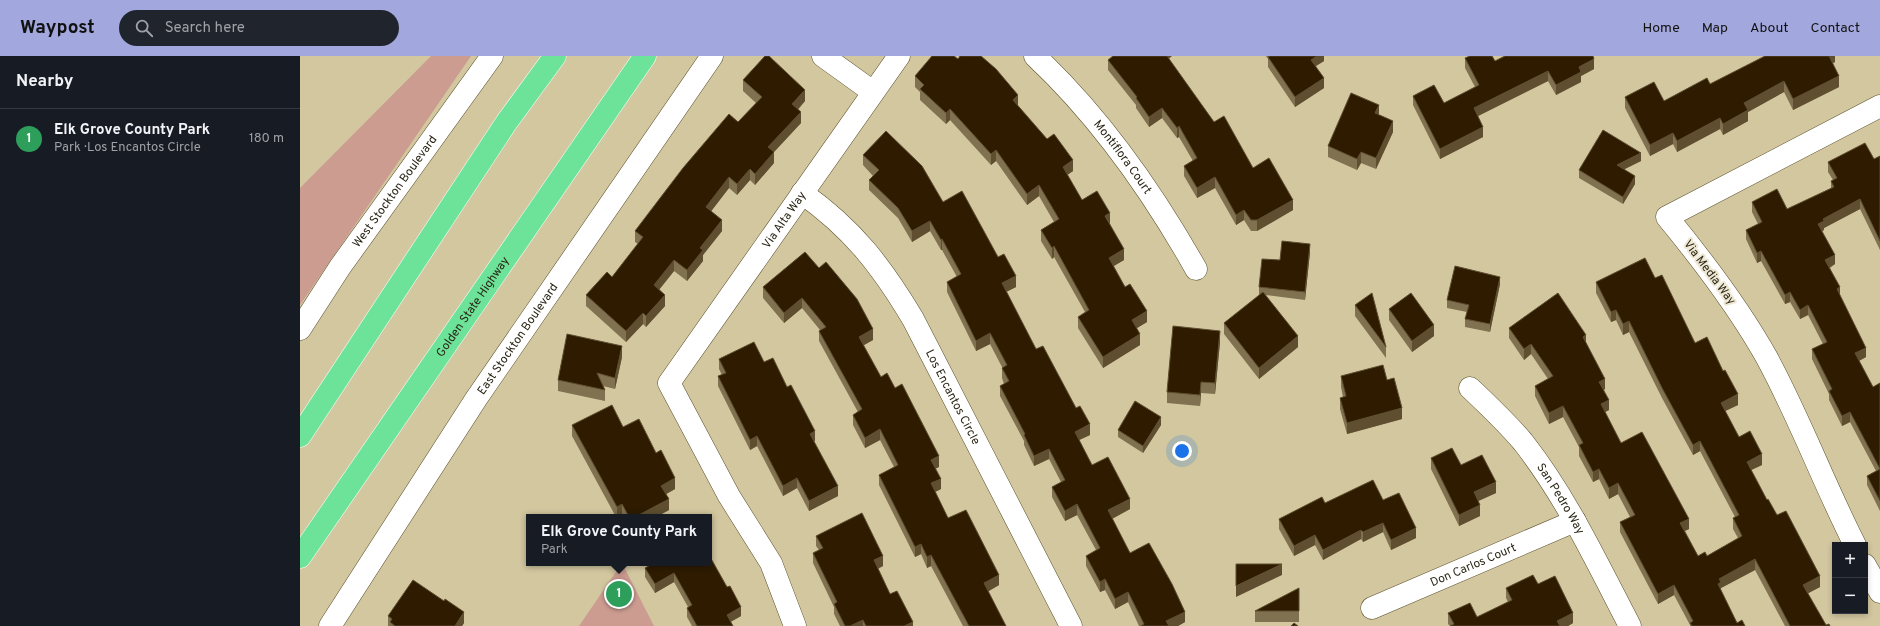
<!DOCTYPE html>
<html lang="en">
<head>
<meta charset="utf-8">
<style>
  body { margin:0; font-family:Overpass,sans-serif; background:#20242c; color:#f1f3f6 }
  .controls { position:absolute; right:12px; bottom:12px; display:grid; overflow:hidden; border-radius:0px; box-shadow:0 2px 6px #0003 }
  .controls button { width:36px; height:36px; display:grid; place-items:center; padding:0; border:0; border-bottom:1px solid #363941; background:#171b24; color:#f1f3f6; font:20px sans-serif }
  .you { position:absolute; left:882px; top:395px; width:14px; height:14px; margin:-10px; border:3px solid #fff; border-radius:50%; background:#1a73e8; box-shadow:0 0 0 6px #1a73e833 }
  .badge { display:grid; place-items:center; width:26px; height:26px; border-radius:50%; background:#a2a7dd; color:#fff; font-size:13px; font-weight:700 }
  .pin { position:absolute; translate:-50% -50%; border:2px solid #fff; box-shadow:0 1px 4px #0006 }
  .popup { position:absolute; left:226px; top:458px; width:186px; height:52px; box-sizing:border-box; display:grid; place-content:center; border-radius:0px; background:#171b24; filter:drop-shadow(0 1px 3px #0005); font-size:13px; white-space:nowrap; color:#9ea1a6 }
  .popup b { font-size:15px; color:#f1f3f6 }
  .popup::after { content:''; position:absolute; left:50%; top:100%; margin-left:-8px; border:8px solid transparent; border-top-color:#171b24 }
  .list { margin:0; padding:0; list-style:none }
  h2 { display:flex; justify-content:space-between; align-items:center; height:52px; margin:0; padding:0 16px; font-size:17px }
  h2 small { font-size:13px; font-weight:400; color:#9ea1a6 }
  .list li { display:grid; grid-template-columns:26px 1fr auto; gap:12px; align-items:center; box-sizing:border-box; height:60px; padding:0 16px; border-top:1px solid #363941 }
  .list b { display:block; font-size:15px; white-space:nowrap }
  .list p { margin:0; font-size:13px; white-space:nowrap; color:#9ea1a6 }
  .list em { font-size:13px; font-style:normal; color:#9ea1a6 }
  .icon { flex:none; width:22px; height:22px; fill:none; stroke:currentColor; stroke-width:2; stroke-linecap:round; stroke-linejoin:round }
  .map { position:relative; flex:none; width:1580px; height:570px; overflow:hidden }
  header { display:flex; align-items:center; gap:24px; box-sizing:border-box; height:56px; padding:0 20px; background:#a2a7dd; color:#111 }
  header strong { font-size:19px }
  nav { display:flex; gap:22px; margin-inline-start:auto; font-size:14px }
  .search { width:280px; height:36px; background:#20242c; display:flex; align-items:center; gap:10px; box-sizing:border-box; padding:0 14px; border-radius:22px; color:#9ea1a6; font-size:15px }
  main { display:flex }
  aside { flex:1; background:#171b24 }
  .map>svg:first-child { display:block }
</style>
</head>
<body>
<header>
<strong>Waypost</strong>
<div class="search"><svg class="icon" aria-label="search" viewBox="0 0 24 24"><circle cx="10" cy="10" r="6"/><path d="M15 15l6 6"/></svg>Search here</div>
<nav><a>Home</a><a>Map</a><a>About</a><a>Contact</a></nav>
</header>
<main>
<aside>
<h2>Nearby<small></small></h2>
<ul class="list">
<li><span class="badge" style="background:#2e9e5b">1</span><div><b>Elk Grove County Park</b><p>Park · Los Encantos Circle</p></div><em>180 m</em></li>
</ul>
</aside>
<div class="map">
<svg width="1580" height="570" viewBox="0 0 1580 570">
  <rect width="100%" height="100%" fill="#d2c79f"/>
  <path fill="#cd9c91" d="M131 0H171L0 249V132Z
    M322 507 354 570H279Z"/>
  <g fill="none" stroke-linecap="round" stroke-linejoin="round">
    <defs>
      <g id="minor">
        <path d="M523 0 573 36"/>
        <path id="s1" d="M735 0C800 61 852 135 896 213"/>
        <path id="s2" d="M502 137C553 173 582 211 613 263L771 570"/>
        <path id="s3" d="M0 273 40 211 192 0"/>
        <path id="s4" d="M1170 332C1188 349 1207 367 1223 386 1267 442 1297 507 1330 570"/>
        <path d="M1555 489C1524 428 1500 363 1467 302 1439 252 1404 206 1367 161L1580 50"/>
        <path d="M1565 509 1580 536"/>
        <path id="s5" d="M1072 552 1275 465"/>
        <path id="s6" d="M30 570 176 343 412 0"/>
        <path id="s7" d="M495 570 471 507 429 440 369 327 599 0"/>
      </g>
      <g id="highway">
        <path d="M0 380 206 67 255 0"/>
        <path id="s8" d="M0 501 345 0"/>
      </g>
    </defs>
    <use href="#minor" stroke="#594f2b" stroke-width="23"/>
    <use href="#highway" stroke="#fff" stroke-width="23"/>
    <use href="#minor" stroke="#fff" stroke-width="22"/>
    <use href="#highway" stroke="#6de399" stroke-width="22"/>
  </g>
  <path fill="#807150" d="M966 0H1024V5L1016 10 1024 32 995 51 968 11V3Z
    M1535 0V6L1533 7 1539 31 1493 54 1484 36 1448 56V65L1423 79 1420 73 1377 96 1373 88 1350 100 1325 52V41L1364 45 1410 28Z
    M1165 2 1195 5 1294 13 1281 20V26L1256 39 1248 25 1178 60 1183 81 1140 103 1113 49V40L1144 47 1175 31 1165 12Z
    M869 3 914 66 953 112 993 154 957 175H951L944 164 936 169 915 132 897 142 884 120V110L893 105 879 81 877 82 862 62 849 71 836 52V49L808 14V4Z
    M615 20 718 50 773 115 767 119 782 144 810 168 824 204 813 210 825 231 847 266 837 272 840 289 803 312 778 272V261L785 256 754 201 752 203 741 185V174L754 166 739 140 727 149 696 105 691 109 650 64 646 68 620 44V36L615 31Z
    M443 24 505 45 498 54 501 67 474 96V107L455 129 450 124 437 139 429 132 411 155 422 175 403 199V205L387 225 374 215 359 234 365 250 346 271 343 268 326 286 286 250V239L312 221 338 188 335 186V175L456 47 443 35Z
    M1093 76 1076 113 1061 107 1057 114 1028 101V90Z
    M563 99 643 146 698 201 716 231 706 236 736 293 790 379 779 384 792 409 830 453 812 463 830 497 885 566 878 570H839L828 546 815 553 805 534 800 536 786 510V500L796 494 777 459 765 465 752 441V431L761 426 749 403 734 410 724 389V385L700 340V330L704 328 702 322V311L690 288 676 295 647 236V226L657 221 642 194H641L630 175 612 186 598 162 569 134V124L573 120 563 109Z
    M1580 100V194L1560 153 1524 172V174L1522 175 1535 208 1530 212 1540 240 1566 301 1559 305 1573 331 1580 327V455L1567 429V420L1576 415 1550 366 1542 370 1529 344V338L1512 303V293L1523 288 1508 259 1500 263 1490 246 1485 248 1461 205 1457 207 1446 183V174L1458 168 1452 156V146L1487 153 1531 132V125L1533 124 1528 116V106L1574 103Z
    M1341 105 1324 113 1335 128 1323 148 1279 122V114Z
    M505 196 573 284 563 289 581 321 639 411 635 412 641 433 635 436 648 462 699 529 688 535 706 570H663L631 510 627 512 621 498 615 501 579 429V419L594 411 580 384 565 392 553 369V359L558 356 519 285V275L520 274 502 252 484 267 463 242V231Z
    M1010 196 1005 244 966 239 998 291 959 323 924 278V267L960 239H959V231L980 204Z
    M1355 222 1395 287 1438 349 1425 355 1439 381 1462 409 1451 414 1467 444 1477 459 1520 531 1508 537 1526 569 1530 570H1485L1455 514 1421 532V535L1437 567 1445 570H1390V569L1374 539 1358 548 1320 476V466L1330 461 1318 438 1309 443 1299 423 1293 426 1279 400V391L1263 361 1249 368 1235 340V330L1248 323 1231 298 1224 304 1209 282V272L1286 287 1305 333 1304 334 1309 354 1305 356 1321 387 1389 473 1385 475 1398 500H1407L1438 482 1433 473V462L1435 461 1400 395 1393 399 1362 342 1329 276 1323 279 1316 264 1311 266 1296 237V226Z
    M1200 228 1190 276 1165 271V263L1167 256 1147 252V244Z
    M1055 249 1086 291V302L1055 260Z
    M1089 253 1134 280 1112 296 1089 264Z
    M920 286 915 338 901 337 900 350 867 347V336Z
    M322 301 315 333 303 330 305 334V345L258 335V324Z
    M419 303 464 306 487 331 515 385H514L538 440 509 455 497 432 483 440 457 390 450 394 418 330V320L422 319 419 313Z
    M1041 320 1087 324 1102 363 1047 378 1040 353V342L1043 341 1041 331Z
    M272 369 323 371 356 397 375 433 366 438 369 454 356 461H323L322 459 316 461 272 380Z
    M861 369 843 397 818 381V374Z
    M1131 402 1161 409 1196 437 1178 445 1180 460 1159 470 1131 413Z
    M1083 444 1116 482 1091 494 1083 476 1063 486 1061 483 1023 504 1015 489 994 500 979 473V463L1025 447Z
    M516 480 583 510 578 513 590 538 613 570H540L534 558V551L513 507V497L519 494 516 490Z
    M409 507 441 560 430 566 433 570H392L387 561V552L388 551 374 526 355 537 345 521V512Z
    M1238 528 1273 567 1268 570H1150L1148 568V557L1177 561 1208 546 1206 542V532Z
    M999 532V566H955V555Z
    M88 560 164 567 162 570H88Z"/>
  <path fill="#5f4f30" d="M864 0H872L864 7Z
    M1017 0H1024V5L1011 13V4Z
    M1528 0H1535V6L1528 9Z
    M1294 3V13L1281 20V26L1256 39V29L1279 11Z
    M1248 15V25L1174 62V52Z
    M1539 20V31L1493 54V43Z
    M1024 22V32L995 51V41Z
    M1484 25V36L1448 56V65L1423 79V68L1444 47Z
    M505 34V45L492 59V48Z
    M718 39V50L713 44Z
    M1079 49V60L1075 57Z
    M862 52V62L849 71V61Z
    M650 53V64L646 68V57Z
    M501 56V67L474 96V107L455 129V118L468 91Z
    M1420 62V73L1377 96V85Z
    M1093 65V76L1076 113V102Z
    M879 70V81L877 82V72Z
    M1183 71V81L1140 103V93Z
    M1373 77V88L1350 100V89Z
    M696 94V105L691 109V98Z
    M1061 96V107L1057 114V103Z
    M1341 97V105L1317 117V109Z
    M773 104V115L763 122V111Z
    M450 113V124L437 139V128Z
    M1335 120V128L1323 148V141Z
    M429 121V132L406 162V151Z
    M915 121V132L897 142V132Z
    M739 129V140L727 149V138Z
    M1560 143V153L1524 172V174L1518 177V168L1523 163Z
    M993 144V154L957 175V164Z
    M944 154V164L936 169V159Z
    M810 157V168L805 160Z
    M422 164V175L403 199V205L387 225V214L400 192Z
    M630 165V175L612 186V175Z
    M642 183V194H641V184Z
    M1010 188V196L1005 244V236Z
    M754 190V201L752 203V192Z
    M824 193V204L809 213V202Z
    M1461 195V205L1457 207V197Z
    M1535 199V208L1525 214V204Z
    M374 204V215L354 240V229Z
    M716 220V231L702 238V227Z
    M1200 221V228L1190 276V268Z
    M1540 231V241L1537 233Z
    M1490 236V246L1485 248V239Z
    M365 239V250L346 271V260Z
    M502 242V252L484 267V257Z
    M1508 249V259L1500 263V254Z
    M1316 254V264L1311 266V256Z
    M847 255V266L832 275V264Z
    M343 257V268L326 286V275Z
    M1329 265V276L1323 279V268Z
    M1134 269V280L1112 296V285Z
    M573 273V284L559 292V281Z
    M920 275V286L915 338V327Z
    M690 277V288L676 295V285Z
    M840 278V289L803 312V301Z
    M1286 279V289L1283 281Z
    M998 280V291L959 323V312Z
    M1231 288V298L1224 304V293Z
    M322 290V301L315 333V322Z
    M1566 292V301L1555 307V297Z
    M1305 323V333L1299 336V326Z
    M901 326V337L900 350V339Z
    M1438 338V349L1421 357V347Z
    M1309 344V354L1301 358V348Z
    M1263 350V361L1249 368V357Z
    M1102 352V363L1047 378V367Z
    M1550 356V366L1542 370V360Z
    M861 361V369L843 397V390Z
    M790 368V379L775 386V376Z
    M580 373V384L565 392V382Z
    M515 375V385L510 388V378Z
    M457 380V390L450 394V384Z
    M1400 385V395L1393 399V389Z
    M749 393V403L734 410V400Z
    M1462 398V409L1447 416V406Z
    M639 400V411L631 415V404Z
    M1299 413V423L1293 426V416Z
    M375 422V433L361 441V430Z
    M497 422V432L483 440V430Z
    M641 423V433L631 438V427Z
    M1196 426V437L1174 447V436Z
    M1318 427V438L1309 443V432Z
    M538 430V440L509 455V445Z
    M369 443V454L356 461H335Z
    M830 443V453L808 465V454Z
    M322 448V459L317 461V451Z
    M777 448V459L765 465V455Z
    M1180 449V460L1159 470V459Z
    M1389 463V473L1380 477V467Z
    M1083 467V476L1063 486V476Z
    M1116 472V482L1091 494V484Z
    M1061 474V483L1023 504V494Z
    M1015 479V489L994 500V490Z
    M621 488V498L615 501V491Z
    M631 499V510L627 512V501Z
    M583 500V510L574 514V504Z
    M1455 503V514L1421 532V537L1418 528 1419 523Z
    M982 508V519L936 541V530Z
    M374 517V526L355 537V528Z
    M699 519V529L684 538V527Z
    M1520 520V531L1503 540V529Z
    M805 523V534L800 536V526Z
    M1374 529V539L1358 548V538Z
    M828 536V546L815 553V543Z
    M441 551V560L427 568V559Z
    M164 556V567L162 570H155Z
    M885 556V566L878 570H866V565Z
    M1273 557V567L1268 570H1257V565Z
    M563 564V570H550Z
    M613 566V570H604Z"/>
  <path fill="#2e1b00" stroke="#5f4f30" d="M465 0H469L505 34 492 48 501 56 468 91 474 96 455 118 450 113 437 128 429 121 406 151 422 164 400 192 403 194 387 214 374 204 354 229 365 239 346 260 343 257 326 275 286 239 307 216 312 221 343 181 335 175 383 112 429 58 438 66 462 41 443 24Z
    M632 0H654L658 3 660 0H681L696 13 718 39 713 44 747 83 754 78 773 104 763 111 782 144 797 135 810 157 805 160 824 193 809 202 825 231 830 228 847 255 832 264 840 278 803 301 778 261 789 254 754 190 752 192 741 174 759 163 739 129 727 138 696 94 691 98 650 53 646 57 620 33 624 29 615 20Z
    M813 0H867L914 66 924 60 953 112 969 102 993 144 957 164H951L944 154 936 159 915 121 897 132 884 110 897 102 879 70 877 72 862 52 849 61 836 42 837 41 808 4Z
    M970 0H1017L1011 4 1024 22 995 41 968 1Z
    M1170 0H1192L1195 5 1205 0H1293L1294 3 1279 11 1281 16 1256 29 1248 15 1174 52 1183 71 1140 93 1113 40 1134 29 1144 47 1179 29 1165 2Z
    M1465 0H1529L1539 20 1493 43 1484 25 1444 47 1448 54 1423 68 1420 62 1377 85 1373 77 1350 89 1325 41 1354 26 1364 45 1407 22 1410 28Z
    M1051 37 1079 49 1075 57 1093 65 1076 102 1061 96 1057 103 1028 90Z
    M1303 74 1341 97 1317 109 1335 120 1323 141 1279 114Z
    M586 75 622 110 643 146 662 135 698 201 704 198 716 220 702 227 736 293 743 290 776 352 780 350 790 368 775 376 792 409 808 401 830 443 808 454 830 497 849 487 872 528 885 556 866 565 869 570H841L844 568 828 536 815 543 805 523 800 526 786 500 800 492 777 448 765 455 752 431 765 424 749 393 734 400 724 379 725 378 700 330 709 325 702 312 707 309 690 277 676 285 647 226 661 218 642 183 641 184 630 165 612 175 598 152 569 124 579 114 563 99Z
    M1565 87 1574 103 1580 100V185L1560 143 1523 163 1524 165 1518 168 1535 199 1525 204 1540 231 1537 233 1566 292 1555 297 1573 331 1580 327V445L1567 420 1580 413 1550 356 1542 360 1529 335 1532 333 1512 293 1527 286 1508 249 1500 254 1490 236 1485 239 1461 195 1457 197 1446 174 1462 166 1452 146 1477 133 1487 153 1534 131 1531 125 1537 122 1528 106Z
    M982 185 1010 188 1005 236 959 231 962 203 980 204Z
    M505 196 519 212 526 206 557 243 573 273 559 281 581 321 587 317 595 332 602 328 639 400 631 404 641 423 631 427 648 462 666 454 699 519 684 527 706 570H669L631 499 627 501 621 488 615 491 579 419 598 409 580 373 565 382 553 359 562 353 519 275 526 271 502 242 484 257 463 231Z
    M1345 202 1355 222 1362 219 1395 287 1407 281 1423 315 1425 314 1438 338 1421 347 1439 381 1450 375 1462 398 1447 406 1467 444 1468 443 1477 459 1486 455 1520 520 1503 529 1526 569 1529 568 1530 570H1490L1455 503 1419 523 1421 526 1418 528 1437 567 1442 564 1445 570H1392L1390 567 1393 565 1374 529 1358 538 1320 466 1335 459 1318 427 1309 432 1299 413 1293 416 1279 389 1283 387 1263 350 1249 357 1235 330 1253 320 1231 288 1224 293 1209 272 1258 237 1286 279 1283 281 1305 323 1299 326 1309 344 1301 348 1321 387 1342 376 1389 463 1380 467 1398 500 1405 496 1407 500 1442 480 1433 462 1439 459 1400 385 1393 389 1362 332 1329 265 1323 268 1316 254 1311 256 1296 226Z
    M1155 210 1200 221 1190 268 1165 263 1169 249 1147 244Z
    M963 236 998 280 959 312 924 267Z
    M1072 237 1086 291 1055 249Z
    M1111 237 1134 269 1112 285 1089 253Z
    M873 270 920 275 915 327 901 326 900 339 867 336Z
    M267 278 322 290 315 322 297 317 305 334 258 324Z
    M454 286 464 306 473 302 487 331 491 329 515 375 510 378 538 430 509 445 497 422 483 430 457 380 450 384 418 320 426 317 419 303Z
    M1083 309 1087 324 1094 322 1102 352 1047 367 1040 342 1046 340 1041 320Z
    M835 345 861 361 843 390 818 374Z
    M312 349 323 371 339 363 356 397 361 394 375 422 361 430 369 443 335 461H329L322 448 317 451 272 369Z
    M1152 392 1161 409 1182 399 1196 426 1174 436 1180 449 1159 459 1131 402Z
    M1073 424 1083 444 1099 437 1116 472 1091 484 1083 467 1063 476 1061 474 1023 494 1015 479 994 490 979 463 1022 441 1025 447Z
    M562 457 583 500 574 504 590 538 597 535 613 566 604 570H566L563 564 550 570H545L534 548 537 546 513 497 523 492 516 480Z
    M409 499 427 531 430 530 441 551 427 559 433 570H397L387 552 392 549 374 517 355 528 345 512 354 507H409Z
    M936 508H982L936 530Z
    M1233 519 1238 528 1255 520 1273 557 1257 565 1260 570H1150L1154 568 1148 557 1170 547 1177 561 1212 544 1206 532Z
    M113 524 144 545 145 543 164 556 155 570H95L90 566 92 563 88 560Z
    M999 532V555H955Z
    M994 567 998 570H991Z"/>
  <g text-anchor="middle" stroke-width="4" stroke-linejoin="round" paint-order="stroke">
    <g font-size="12" fill="#2b2717" stroke="#ede7d3">
      <text dy="4" stroke="none"><textPath href="#s1" startOffset="134">Montiflora Court</textPath></text>
      <text dy="4" stroke="none"><textPath href="#s3" startOffset="167">West Stockton Boulevard</textPath></text>
      <text dy="4" stroke="none"><textPath href="#s7" startOffset="474">Via Alta Way</textPath></text>
      <text transform="translate(1410 216) rotate(53)" y="4">Via Media Way</text>
      <text dy="4" stroke="none"><textPath href="#s8" startOffset="304">Golden State Highway</textPath></text>
      <text dy="4" stroke="none"><textPath href="#s6" startOffset="343">East Stockton Boulevard</textPath></text>
      <text dy="4" stroke="none"><textPath href="#s2" startOffset="257">Los Encantos Circle</textPath></text>
      <text dy="4" stroke="none"><textPath href="#s4" startOffset="144">San Pedro Way</textPath></text>
      <text dy="4" stroke="none"><textPath href="#s5" startOffset="110">Don Carlos Court</textPath></text>
    </g>
  </g>
</svg>
<div class="controls">
<button>+</button>
<button>−</button>
</div>
<div class="you"></div>
<div class="pin badge" style="left:319px;top:538px;background:#2e9e5b">1</div>
<div class="popup"><b>Elk Grove County Park</b>Park</div>
</div>
</main>
</body>
</html>
